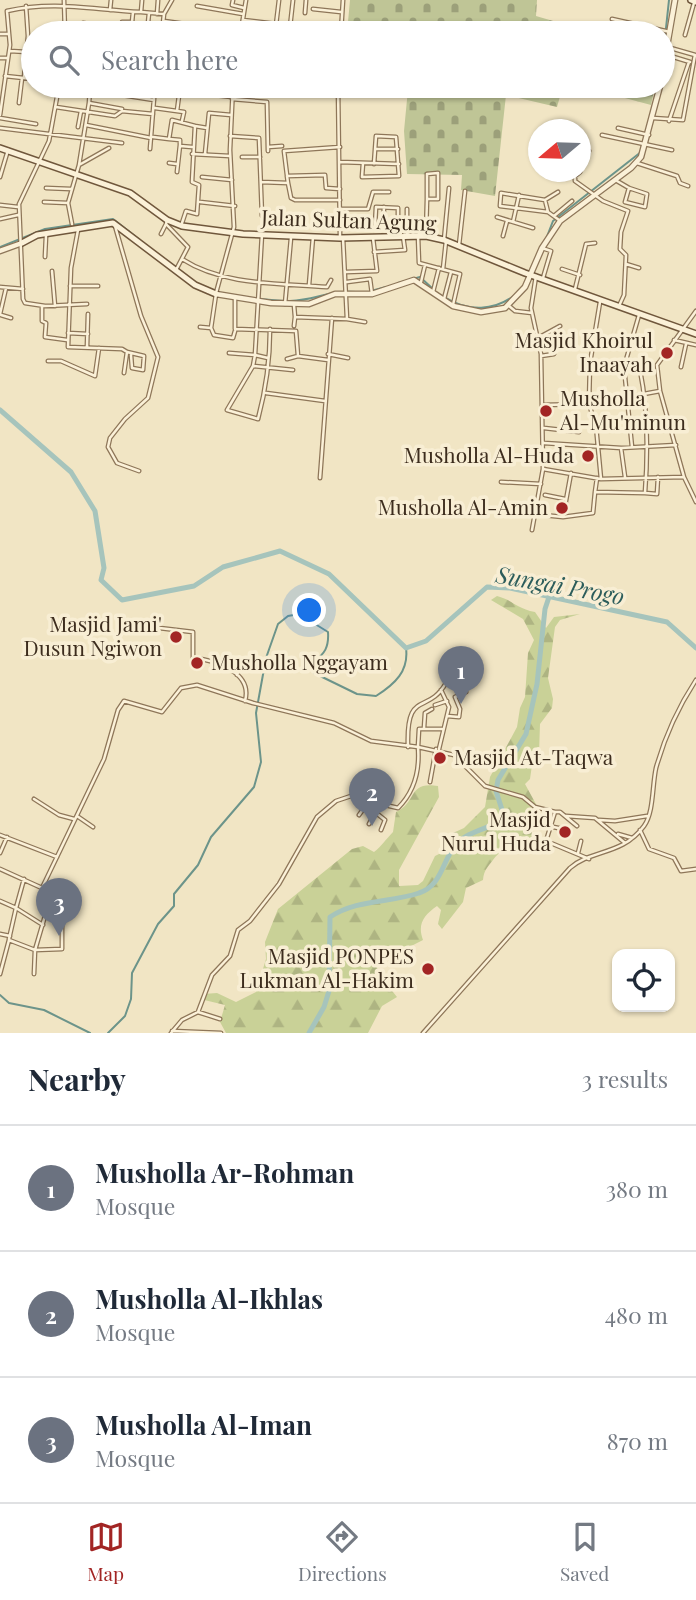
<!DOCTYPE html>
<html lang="en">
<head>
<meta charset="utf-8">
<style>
  body { margin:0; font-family:"Playfair Display",serif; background:#f2f2f3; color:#1f2937 }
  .controls { position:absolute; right:21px; bottom:21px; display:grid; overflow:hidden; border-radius:14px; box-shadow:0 2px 5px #0004 }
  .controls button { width:63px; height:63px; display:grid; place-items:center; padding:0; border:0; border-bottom:2px solid #e0e1e3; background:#fff; color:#1f2937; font:35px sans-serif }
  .compass { position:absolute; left:528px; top:119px; width:63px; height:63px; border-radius:50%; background:#fff; box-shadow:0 2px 5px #0004; rotate:251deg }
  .you { position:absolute; left:310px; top:611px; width:24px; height:24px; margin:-18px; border:5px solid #fff; border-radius:50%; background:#1a73e8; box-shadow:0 0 0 10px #1a73e833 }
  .badge { display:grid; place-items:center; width:46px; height:46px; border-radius:50%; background:#a22524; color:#fff; font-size:23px; font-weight:700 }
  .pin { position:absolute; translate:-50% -58px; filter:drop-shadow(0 2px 4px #0008) }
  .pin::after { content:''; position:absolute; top:37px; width:24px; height:21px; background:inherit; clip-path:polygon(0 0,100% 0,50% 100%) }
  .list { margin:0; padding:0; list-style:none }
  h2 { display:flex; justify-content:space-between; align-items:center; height:91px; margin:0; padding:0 28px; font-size:30px }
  h2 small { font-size:23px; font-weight:400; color:#747a83 }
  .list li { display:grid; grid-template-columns:46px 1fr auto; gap:21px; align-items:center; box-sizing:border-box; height:126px; padding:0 28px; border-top:2px solid #e0e1e3 }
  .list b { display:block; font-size:26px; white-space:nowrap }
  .list p { margin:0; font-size:23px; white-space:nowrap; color:#747a83 }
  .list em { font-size:23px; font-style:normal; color:#747a83 }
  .icon { flex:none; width:38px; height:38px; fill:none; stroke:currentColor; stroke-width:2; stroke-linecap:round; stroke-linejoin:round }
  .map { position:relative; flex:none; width:696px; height:1033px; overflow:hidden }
  .search { position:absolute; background:#fff; box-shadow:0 2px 5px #0004; left:21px; right:21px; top:21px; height:77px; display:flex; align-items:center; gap:18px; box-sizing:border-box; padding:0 24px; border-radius:38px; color:#747a83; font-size:26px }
  .sheet { height:469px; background:#fff }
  nav { display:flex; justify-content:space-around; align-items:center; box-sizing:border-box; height:98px; border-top:2px solid #e0e1e3; background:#fff; font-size:19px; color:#747a83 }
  nav a { display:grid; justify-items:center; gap:4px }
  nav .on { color:#a22524 }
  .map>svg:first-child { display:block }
</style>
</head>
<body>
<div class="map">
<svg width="696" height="1033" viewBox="0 0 696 1033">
  <defs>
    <pattern id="forest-firs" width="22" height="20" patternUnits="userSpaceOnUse" patternTransform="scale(1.75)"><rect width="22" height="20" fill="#c9d197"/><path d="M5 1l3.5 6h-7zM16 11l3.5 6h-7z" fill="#aeb482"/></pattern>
    <pattern id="cemetery-stones" width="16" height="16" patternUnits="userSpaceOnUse" patternTransform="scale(1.75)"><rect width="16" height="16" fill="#bfc596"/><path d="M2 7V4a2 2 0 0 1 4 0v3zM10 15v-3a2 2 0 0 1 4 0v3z" fill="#9ca07a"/></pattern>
  </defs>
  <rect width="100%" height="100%" fill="#f1e5c4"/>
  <path fill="url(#forest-firs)" d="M497 596C513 600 515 608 535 612L546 628 554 617 580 614 560 620 555 627 548 678 553 699 552 708 540 724 539 754 532 765 530 779 525 784 537 806 535 816 530 819 534 846C517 858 508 839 493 860 487 868 484 870 483 880L466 888 463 902 442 929 438 924 441 910 437 906C424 915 417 924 423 940L376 964 383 986 389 987 397 997 382 1006 368 1033H226L220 1022 225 1005 200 999 203 994 217 993 236 1002 256 992 266 959 265 942 278 909 352 849 363 846 374 852C381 847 386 839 393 832L396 812C418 802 407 781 438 786L439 797 399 870V886L418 885 423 881 435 856 445 851 453 833 464 828 485 807 490 777 517 727 520 708 525 697 528 653 534 640 523 619 491 600Z"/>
  <path fill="url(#cemetery-stones)" d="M350 0H537L536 16 594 33H347Z
    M563 86 557 107 506 95 495 196 461 190 462 175 407 174 404 131 408 89 400 86Z
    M580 86H655L651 105Z"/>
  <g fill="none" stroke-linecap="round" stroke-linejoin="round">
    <path stroke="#6c948a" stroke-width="2" d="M663 56 669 0
      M656 93 657 86
      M546 239 553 221 641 152
      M0 247 45 229 113 219 140 240
      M398 283 420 277 433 289
      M371 291 386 287
      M446 298C469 312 494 311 515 295
      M259 299 284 301
      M290 301C316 300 329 290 356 292
      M0 995 9 1003 44 1010 90 1033
      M108 1033 125 1016 131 999 132 973 158 924 174 906V894L198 865 211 837 254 787 261 762 256 713 266 658 278 624 288 616 299 614 328 632C329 647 325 654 313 662L314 673 357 694 376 696C395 684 409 671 406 648"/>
    <path stroke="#a6c4bc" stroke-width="5" d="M0 410 71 472 95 511 104 568 101 580 122 600 194 586 223 567 280 551 329 574 406 648 426 641 487 587 510 588 667 622 696 648
      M309 1033 324 1007 329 991 330 917C357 899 390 903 419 893 441 886 442 863 454 847 467 829 491 831 504 816L496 791 498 780 526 734 537 684 545 609 549 597"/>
    <defs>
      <path id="minor" d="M64 0 65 33
        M142 0 141 12 164 14
        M233 0 232 5 244 8
        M197 6 243 14
        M313 9 341 12
        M110 10 111 0
        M305 13 306 0
        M157 14 158 0
        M612 19 670 32
        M243 20 341 32
        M164 21 241 32
        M276 25 279 0
        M609 26 637 33
        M290 27 293 0
        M241 31 246 0
        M341 32 343 0
        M80 33 83 23 102 26 103 33
        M120 33 122 22H132
        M131 33 133 12
        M147 33 149 13
        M162 33 164 14 172 0
        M182 33 184 24
        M262 33 264 23
        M0 34H9
        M685 35 694 3
        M10 51 27 52
        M667 55 690 62
        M0 58H8
        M5 76 33 79
        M24 78 28 36 26 6
        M59 86 49 141 19 204 23 299 25 303 45 306 87 304
        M90 86V90L154 100
        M166 86 184 89 187 86
        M338 86 340 236
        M338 91 373 95
        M215 95 232 97
        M232 99 267 102 268 151
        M19 103 22 78
        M89 103 90 90
        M56 107 115 116 122 111 153 114
        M155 108 184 112 182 121
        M177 111 180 88
        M0 115 10 45 7 11C55 0 93 10 141 12
        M0 118 36 124
        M653 118 683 120 695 55 667 47
        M669 121 689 62
        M86 125 151 138
        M195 126 207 128
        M78 127 81 111
        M0 128 122 143
        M618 128 649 135
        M602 135 672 150
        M230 136 259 138 262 216
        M153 137 169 139
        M268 147 282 146
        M150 149 155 86
        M375 149H398
        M192 154 230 156
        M205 154 209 113 231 115
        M242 157H260
        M340 162 399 164
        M169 163 177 164
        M363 163 362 177 399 176 396 137 376 136 374 164
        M637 163 677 176 680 183 688 186
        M79 165 109 148
        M580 171 589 151
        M177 172 180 145
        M580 172 575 176V181L603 201 628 211 621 232 620 249 626 255 624 295 619 306
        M287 175 284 151 340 147
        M0 177 8 150
        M202 177 232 180
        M617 181 629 188 625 202 645 207 647 194 629 188
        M261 182 288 183 287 176 325 175 326 188 340 189
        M288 183 291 198 295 200H340
        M46 188 71 189
        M545 200 558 192
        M44 202 68 203
        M200 202 235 206
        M0 205 18 207
        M340 209H368L373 192H389
        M548 212 545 200 501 193 500 206 548 212 559 220
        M554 216 572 201
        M497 217 533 228
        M0 219 18 215
        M167 220 166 224 188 247 176 270
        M513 222 519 195
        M72 224 68 203 79 165 89 103 122 109
        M115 226 141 316 158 357 148 398 125 419 110 438 108 447 117 463 139 471
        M181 226 186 211 197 214 199 185 192 182 195 126 172 120 169 139 180 140V146L192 147
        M375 226 376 207 398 208V225H407
        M383 226 384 207
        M78 230 71 268 68 347 122 349 127 352 124 373
        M161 234 166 224
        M426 234 427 199H438V173L427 174V199
        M407 236V209
        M418 236 419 263 460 274 453 305
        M503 236 507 221
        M444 240 449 188
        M459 245 465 191
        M542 248 551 251 543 278
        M374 252 405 250 403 236
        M45 257 46 236
        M182 259C224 286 279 283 327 287L331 280
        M626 264 639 268
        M443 269 446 241
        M562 269 580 275
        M52 271 55 306
        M346 272 377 271 373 238
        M536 276 531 308 541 354 543 469 601 479 684 477 660 391 657 365 696 311
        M347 282 370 279 372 294
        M421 282 425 265
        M309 285 313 237
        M70 286H98
        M0 287 23 289
        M575 289 586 244 595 243
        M433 292 439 268
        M216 293 234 227 230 150 233 86
        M235 298V329L296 331 298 356
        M444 299 451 272
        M600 302 590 363 589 404 596 426 601 479
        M285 304 291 238
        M294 305 295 317 347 319 343 238
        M509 306 515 311 532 313
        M42 307V321L46 323 45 337 67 340
        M0 314 6 288
        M1 315 11 318
        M347 319 365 322
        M294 326 295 317
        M200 327 211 328 214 335 233 338 235 331
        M211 328 216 294
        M270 329C270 360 266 389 258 419L227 410 253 366 293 370
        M68 333 88 334
        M538 338 560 326
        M674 340 696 345
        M520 345 539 343
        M87 347 88 314
        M127 352 144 356 143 370 132 368 131 355
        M229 353 255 355 262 234
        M328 354 348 358
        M541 356 554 354 556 345
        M287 359 298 356 328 360
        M48 361H61L95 376 99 348
        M253 366 255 355 268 358
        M624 367 640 370C648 409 648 453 645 493L657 494 658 477
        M681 367 686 344
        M266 393 325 401
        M542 405 589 404 660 391
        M656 426 670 423
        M544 428 579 432
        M544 443 621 448 676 445
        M632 447 624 367 639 315
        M621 448 625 477
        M571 473 563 517 593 513 595 492 645 493
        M684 477 696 502
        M320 478 332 318
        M501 482 541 484
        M595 492 597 478
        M545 495 565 499
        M502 511 563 517
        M532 530 543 469
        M151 627 193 632V658C215 660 253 672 245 701
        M237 675 240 666
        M435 705 447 701
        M447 716 459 717 460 709 455 697 466 692
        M424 728 425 713 432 709
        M442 729H419L418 747 454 755 485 786 523 797 535 807 534 823 568 830
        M408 747C406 688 427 716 446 683
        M439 749 449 707 441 690
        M430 782 436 749
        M34 799 59 815 74 819
        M535 807 555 812
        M375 812 385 820 381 830
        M359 815 372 797
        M77 816 93 827
        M566 816 595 818 625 843
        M599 820 615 821 647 816
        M369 824 380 803
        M577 826 560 812H555L546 841 589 859
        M640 830 649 849 674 858 681 871 696 869
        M618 834 632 838
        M0 835 57 857
        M0 853 7 837
        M578 853 581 841
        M0 869 42 888 104 759 118 710 124 701 162 712 181 688 197 685 253 703 334 723 371 741 418 747C420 771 415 791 398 808L381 804 360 793 336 801 317 817 279 884 250 921 238 930 230 956 212 975 198 1012 182 1020 171 1033
        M0 901 16 908 24 879
        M0 934 10 936
        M9 939 16 908 43 925
        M0 974 9 940 35 950 52 892 43 889
        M34 974 35 950 62 949V900L52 892
        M198 1012 220 1019
        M172 1031 221 1033
        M423 1033 570 868C591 849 622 856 644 826 654 812 652 786 656 768 665 736 677 709 696 680"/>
      <path id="tertiary" d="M663 69 675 0
        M0 251 22 243
        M216 294 271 303 309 304 335 294H372L414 280 453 306 481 312 505 308 525 287 542 248 560 221 631 168 641 157 660 86"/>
      <path id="secondary" d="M691 0 696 2
        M0 148 130 193 167 220 182 226 243 234 340 238 426 236 444 240 525 273 696 334
        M22 243 37 235 113 223 195 285 216 294"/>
    </defs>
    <use href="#minor" stroke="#8e7659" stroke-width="5"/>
    <use href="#tertiary" stroke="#8e7659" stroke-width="7"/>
    <use href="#secondary" stroke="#70573c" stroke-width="8"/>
    <use href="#minor" stroke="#fbf1d8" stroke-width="2.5"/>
    <use href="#tertiary" stroke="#fbf1d8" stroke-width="4.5"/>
    <use href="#secondary" stroke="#fbf1d8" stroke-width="5"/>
  </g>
  <g fill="#a22524" stroke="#f8eed4" stroke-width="2.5">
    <circle cx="667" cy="353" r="7"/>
    <circle cx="546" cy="411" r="7"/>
    <circle cx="588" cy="456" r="7"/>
    <circle cx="562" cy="508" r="7"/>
    <circle cx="176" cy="637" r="7"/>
    <circle cx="197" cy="663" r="7"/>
    <circle cx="440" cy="758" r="7"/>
    <circle cx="565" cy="832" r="7"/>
    <circle cx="428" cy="969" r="7"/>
  </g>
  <g text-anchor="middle" stroke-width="7" stroke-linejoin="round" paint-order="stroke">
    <g font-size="21" fill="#3d2d1e" stroke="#f8eed4">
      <text transform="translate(349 221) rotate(2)" y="7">Jalan Sultan Agung</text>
    </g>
    <g font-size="21" fill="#3d2d1e" stroke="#f8eed4" text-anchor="end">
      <text x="653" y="348">Masjid Khoirul<tspan x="653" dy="24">Inaayah</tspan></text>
      <text x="560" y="406" text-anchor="start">Musholla<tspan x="560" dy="24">Al-Mu'minun</tspan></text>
      <text x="574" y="463">Musholla Al-Huda</text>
      <text x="548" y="515">Musholla Al-Amin</text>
      <text x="162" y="632">Masjid Jami'<tspan x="162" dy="24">Dusun Ngiwon</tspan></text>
      <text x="211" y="670" text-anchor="start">Musholla Nggayam</text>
      <text x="454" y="765" text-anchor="start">Masjid At-Taqwa</text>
      <text x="551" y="827">Masjid<tspan x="551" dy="24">Nurul Huda</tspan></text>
      <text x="414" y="964">Masjid PONPES<tspan x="414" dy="24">Lukman Al-Hakim</tspan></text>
    </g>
    <g font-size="23" font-style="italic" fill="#2c5d5b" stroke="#f8eed4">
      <text transform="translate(560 586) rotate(10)" y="8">Sungai Progo</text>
    </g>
  </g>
</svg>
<div class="controls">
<button><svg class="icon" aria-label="locate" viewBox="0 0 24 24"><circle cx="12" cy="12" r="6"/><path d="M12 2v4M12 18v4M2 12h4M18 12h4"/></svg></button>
</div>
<svg class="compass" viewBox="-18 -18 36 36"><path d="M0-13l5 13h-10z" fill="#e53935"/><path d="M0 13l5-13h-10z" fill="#747a83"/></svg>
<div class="you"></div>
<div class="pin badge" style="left:461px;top:704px;background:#6b7280">1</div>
<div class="pin badge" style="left:372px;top:826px;background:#6b7280">2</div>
<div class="pin badge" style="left:59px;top:936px;background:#6b7280">3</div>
<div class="search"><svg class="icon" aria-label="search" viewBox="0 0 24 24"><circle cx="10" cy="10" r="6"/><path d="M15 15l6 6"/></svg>Search here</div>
</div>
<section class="sheet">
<h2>Nearby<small>3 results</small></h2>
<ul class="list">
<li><span class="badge" style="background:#6b7280">1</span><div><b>Musholla Ar-Rohman</b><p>Mosque</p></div><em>380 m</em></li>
<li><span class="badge" style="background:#6b7280">2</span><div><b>Musholla Al-Ikhlas</b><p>Mosque</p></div><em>480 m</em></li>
<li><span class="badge" style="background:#6b7280">3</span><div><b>Musholla Al-Iman</b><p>Mosque</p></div><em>870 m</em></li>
</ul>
</section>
<nav>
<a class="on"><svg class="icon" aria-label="map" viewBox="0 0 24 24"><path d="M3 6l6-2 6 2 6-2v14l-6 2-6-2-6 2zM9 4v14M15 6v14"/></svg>Map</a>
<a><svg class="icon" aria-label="directions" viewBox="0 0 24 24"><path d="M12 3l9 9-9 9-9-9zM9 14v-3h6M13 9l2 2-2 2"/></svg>Directions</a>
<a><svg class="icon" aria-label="saved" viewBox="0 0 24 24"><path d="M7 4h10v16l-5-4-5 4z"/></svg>Saved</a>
</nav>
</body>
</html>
